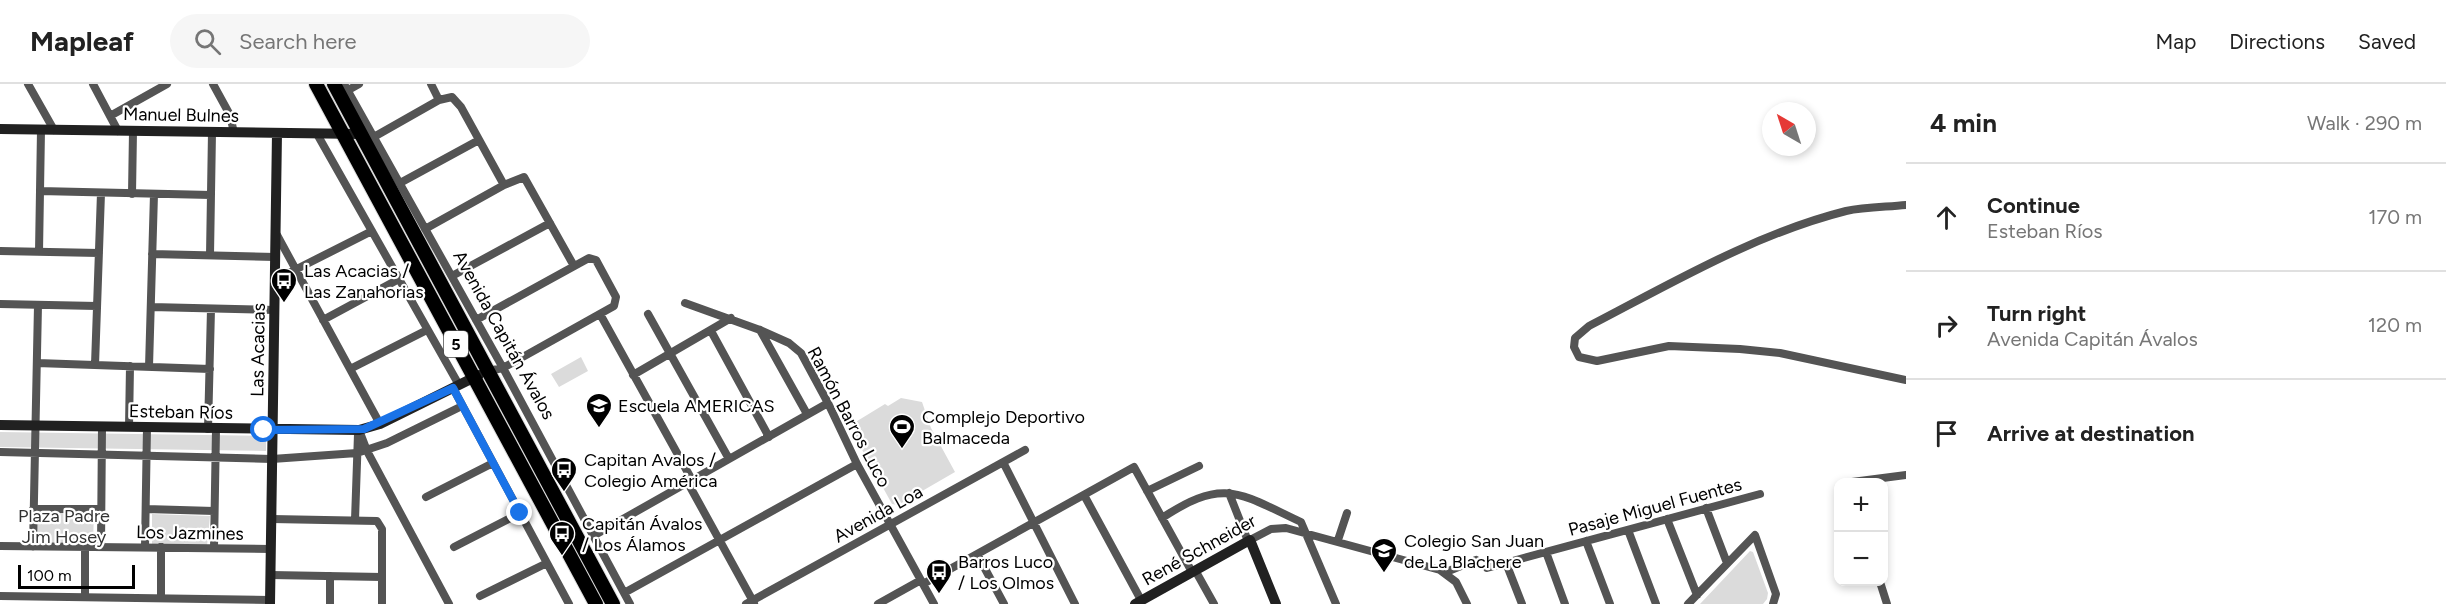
<!DOCTYPE html>
<html lang="en">
<head>
<meta charset="utf-8">
<style>
  body { margin:0; font-family:Figtree,sans-serif; background:#f6f6f6; color:#222 }
  .controls { position:absolute; right:18px; bottom:18px; display:grid; overflow:hidden; border-radius:12px; box-shadow:0 3px 9px #0003 }
  .controls button { width:54px; height:54px; display:grid; place-items:center; padding:0; border:0; border-bottom:2px solid #e0e0e0; background:#fff; color:#222; font:30px sans-serif }
  .compass { position:absolute; left:1762px; top:18px; width:54px; height:54px; border-radius:50%; background:#fff; box-shadow:0 3px 9px #0003; rotate:321deg }
  .scale { position:absolute; left:18px; bottom:15px; width:117px; box-sizing:border-box; padding-left:6px; border:3px solid #000; border-top:0; font-size:16px; line-height:21px; white-space:nowrap; color:#000; -webkit-text-stroke:4px #fff; paint-order:stroke }
  .stop { position:absolute; width:18px; height:18px; margin:-14px; border:4px solid #1a73e8; border-radius:50%; background:#fff }
  .stop.end { background:#1a73e8; border-color:#fff; box-shadow:0 2px 6px #0008 }
  .list { margin:0; padding:0; list-style:none }
  h2 { display:flex; justify-content:space-between; align-items:center; height:78px; margin:0; padding:0 24px; font-size:26px }
  h2 small { font-size:20px; font-weight:400; color:#767676 }
  .list li { display:grid; grid-template-columns:39px 1fr auto; gap:18px; align-items:center; box-sizing:border-box; height:108px; padding:0 24px; border-top:2px solid #e0e0e0 }
  .list b { display:block; font-size:22px; white-space:nowrap }
  .list p { margin:0; font-size:20px; white-space:nowrap; color:#767676 }
  .list em { font-size:20px; font-style:normal; color:#767676 }
  .icon { flex:none; width:33px; height:33px; fill:none; stroke:currentColor; stroke-width:2; stroke-linecap:round; stroke-linejoin:round }
  .map { position:relative; flex:none; width:1906px; height:520px; overflow:hidden }
  header { display:flex; align-items:center; gap:36px; box-sizing:border-box; height:84px; padding:0 30px; background:#fff; border-bottom:2px solid #e0e0e0 }
  header strong { font-size:28px }
  nav { display:flex; gap:33px; margin-inline-start:auto; font-size:21px }
  .search { width:420px; height:54px; background:#f6f6f6; display:flex; align-items:center; gap:15px; box-sizing:border-box; padding:0 21px; border-radius:33px; color:#767676; font-size:22px }
  main { display:flex }
  aside { flex:1; background:#fff }
  .map>svg:first-child { display:block }
</style>
</head>
<body>
<header>
<strong>Mapleaf</strong>
<div class="search"><svg class="icon" aria-label="search" viewBox="0 0 24 24"><circle cx="10" cy="10" r="6"/><path d="M15 15l6 6"/></svg>Search here</div>
<nav><a>Map</a><a>Directions</a><a>Saved</a></nav>
</header>
<main>
<div class="map">
<svg width="1906" height="520" viewBox="0 0 1906 520">
  <rect width="100%" height="100%" fill="#fff"/>
  <path fill="#dbdbdb" d="M581 273 588 287 559 303 551 290Z
    M901 314 922 318 931 344 955 388 898 421 892 420 849 342 885 320 888 322Z
    M0 348 266 352V367L0 363Z
    M34 423 94 424 93 462 34 461Z
    M152 430 210 432 207 462 152 461Z
    M1750 467 1753 468 1768 509 1767 515 1763 520H1700Z"/>
  <g fill="none" stroke-linecap="round" stroke-linejoin="round">
    <defs>
      <path id="highway" d="M316 0 596 520
        M334 0 613 520"/>
    </defs>
    <use href="#highway" stroke="#dbdbdb" stroke-width="16"/>
    <path stroke="#545454" stroke-width="8" d="M28 0 54 46
      M93 0 118 47
      M213 0 230 31 234 49
      M344 0 503 284 630 520
      M431 0 439 16
      M343 9 359 0
      M110 32 167 0
      M317 50 459 301
      M372 54 439 16 452 13 461 23 504 101
      M400 99 479 56
      M40 107 211 111
      M132 110 133 47
      M1906 121C1887 123 1865 123 1846 127 1755 150 1672 199 1589 242L1575 254 1574 263 1579 273 1597 277 1669 262 1740 265 1780 269 1906 296
      M425 145 504 101 524 93 574 182
      M277 151 380 340
      M0 167 99 169
      M39 168 41 46
      M152 170 275 173
      M210 171 212 48
      M452 192 550 139
      M275 196 372 147
      M685 219 760 246 789 259 801 269 828 319 857 380 934 520
      M0 220 97 222
      M151 223 275 226
      M600 230 692 396
      M648 230 729 375
      M323 236 399 195
      M476 236 589 174 596 176 616 213 614 222 503 284 488 287
      M760 246 807 330
      M711 247 769 353
      M37 279 210 285
      M95 281 101 109
      M149 283 154 110
      M350 285 427 246
      M633 291 731 234
      M453 304 569 520
      M129 343 130 282
      M208 345 211 225
      M359 346 367 367 449 520
      M0 368 272 375 357 369 387 359 462 322
      M1003 378 1075 520
      M1852 398 1906 391
      M688 399 754 519
      M1147 407 1199 382
      M1229 409 1248 457
      M1084 411 1141 516
      M426 413 493 379
      M1706 424 1727 479
      M33 425H100
      M146 425 214 427
      M1162 434C1224 393 1239 409 1301 438L1336 520
      M272 435 377 437 382 445V520
      M1667 435 1697 511
      M355 436 358 350
      M1628 446 1656 520
      M593 452 828 319
      M1250 456 1271 445 1286 444 1440 486 1456 498 1467 520
      M1338 456 1347 429
      M1586 457 1610 520
      M0 462 271 465
      M33 463 38 221
      M101 463 102 343
      M145 463 147 343
      M161 463V514
      M454 463 520 429
      M214 464 216 345
      M1546 468 1565 520
      M977 470 1004 520
      M1506 479 1522 520
      M1487 484 1760 410
      M1195 486 1214 520
      M1446 488 1476 476
      M271 491 382 493
      M1880 498 1887 520
      M923 500 1134 383 1192 488
      M624 509 857 380
      M0 512 270 516
      M480 512 547 479
      M85 513V464
      M330 520V492
      M746 520 1025 366
      M878 520 921 496
      M1688 520 1755 451 1776 510 1773 520"/>
    <path stroke="#212121" stroke-width="10" d="M0 45 361 50
      M0 341 359 346 380 340 479 291
      M270 520 277 49
      M1135 520 1250 456 1276 520"/>
    <use href="#highway" stroke="#000" stroke-width="14"/>
  </g>
  <g fill="none" stroke-linecap="round" stroke-linejoin="round">
    <path stroke="#1a73e8" stroke-width="8" d="M264 346 364 345 453 304 520 429"/>
  </g>
  <defs>
    <symbol id="bus-pin" viewBox="-11 -11 22 30"><path d="M0 17L-7.5 6A9.5 9.5 0 1 1 7.5 6Z" fill="#000" stroke="#fff"/><path d="M-5-6H5V4H4V6H2V4H-2V6H-4V4H-5ZM-3.5-4V0h7V-4ZM-3.5 1.2v1.5H-2V1.2ZM2 1.2v1.5H3.5V1.2Z" fill="#fff"/></symbol>
    <symbol id="school-pin" viewBox="-11 -11 22 30"><path d="M0 17L-7.5 6A9.5 9.5 0 1 1 7.5 6Z" fill="#000" stroke="#fff"/><path d="M0-5L7-2L0 1L-7-2ZM-4 1L0 2.5L4 1V4Q0 6-4 4Z" fill="#fff"/></symbol>
    <symbol id="stadium-pin" viewBox="-11 -11 22 30"><path d="M0 17L-7.5 6A9.5 9.5 0 1 1 7.5 6Z" fill="#000" stroke="#fff"/><path d="M0-5a6.5 5 0 1 0 0 10a6.5 5 0 1 0 0-10ZM-3.5-1.8h7v3.6h-7Z" fill="#fff"/></symbol>
  </defs>
  <g fill-rule="evenodd">
    <use href="#bus-pin" x="269" y="182" width="30" height="40"/>
    <use href="#school-pin" x="584" y="307" width="30" height="40"/>
    <use href="#stadium-pin" x="887" y="328" width="30" height="40"/>
    <use href="#bus-pin" x="549" y="371" width="30" height="40"/>
    <use href="#bus-pin" x="547" y="435" width="30" height="40"/>
    <use href="#school-pin" x="1369" y="452" width="30" height="40"/>
    <use href="#bus-pin" x="924" y="473" width="30" height="40"/>
  </g>
  <g text-anchor="middle" stroke-width="4.5" stroke-linejoin="round" paint-order="stroke">
    <rect fill="#fff" stroke="#4c4c4c" stroke-width="1.5" x="444" y="247" width="24" height="26" rx="4.5"/>
    <g font-size="16" font-weight="bold" fill="#000">
      <text x="456" y="266">5</text>
    </g>
    <g font-size="18" fill="#000" stroke="#fff">
      <text transform="translate(181 31) rotate(1)" y="6">Manuel Bulnes</text>
      <text transform="translate(504 251) rotate(61)" y="6">Avenida Capitán Ávalos</text>
      <text transform="translate(258 266) rotate(-89)" y="6">Las Acacias</text>
      <text transform="translate(181 328) rotate(1)" y="6">Esteban Ríos</text>
      <text transform="translate(849 333) rotate(62)" y="6">Ramón Barros Luco</text>
      <text transform="translate(1655 423) rotate(-15)" y="6">Pasaje Miguel Fuentes</text>
      <text transform="translate(878 430) rotate(-29)" y="6">Avenida Loa</text>
      <text transform="translate(190 449) rotate(1)" y="6">Los Jazmines</text>
      <text transform="translate(1199 466) rotate(-29)" y="6">René Schneider</text>
    </g>
    <g font-size="18" fill="#000" stroke="#fff" text-anchor="start">
      <text x="304" y="193">Las Acacias /<tspan x="304" dy="21">Las Zanahorias</tspan></text>
      <text x="618" y="328">Escuela AMERICAS</text>
      <text x="922" y="339">Complejo Deportivo<tspan x="922" dy="21">Balmaceda</tspan></text>
      <text x="584" y="382">Capitan Avalos /<tspan x="584" dy="21">Colegio América</tspan></text>
      <text x="582" y="446">Capitán Ávalos<tspan x="582" dy="21">/ Los Álamos</tspan></text>
      <text x="1404" y="463">Colegio San Juan<tspan x="1404" dy="21">de La Blachere</tspan></text>
      <text x="958" y="484">Barros Luco<tspan x="958" dy="21">/ Los Olmos</tspan></text>
    </g>
    <g font-size="18" fill="#323232" stroke="#fff">
      <text x="64" y="438">Plaza Padre<tspan x="64" dy="21">Jim Hosey</tspan></text>
    </g>
  </g>
</svg>
<div class="controls">
<button>+</button>
<button>−</button>
</div>
<svg class="compass" viewBox="-18 -18 36 36"><path d="M0-13l5 13h-10z" fill="#e53935"/><path d="M0 13l5-13h-10z" fill="#767676"/></svg>
<div class="scale">100 m</div>
<div class="stop" style="left:264px;top:346px"></div>
<div class="stop end" style="left:520px;top:429px"></div>
</div>
<aside>
<h2>4 min<small>Walk · 290 m</small></h2>
<ul class="list">
<li><svg class="icon" aria-label="ahead" viewBox="0 0 24 24"><path d="M12 20V5M6 11l6-6 6 6"/></svg><div><b>Continue</b><p>Esteban Ríos</p></div><em>170 m</em></li>
<li><svg class="icon" aria-label="right" viewBox="0 0 24 24"><path d="M7 20v-9h11M14 6l5 5-5 5"/></svg><div><b>Turn right</b><p>Avenida Capitán Ávalos</p></div><em>120 m</em></li>
<li><svg class="icon" aria-label="arrive" viewBox="0 0 24 24"><path d="M6 21V4h12l-3 4 3 4H6"/></svg><div><b>Arrive at destination</b></div></li>
</ul>
</aside>
</main>
</body>
</html>
